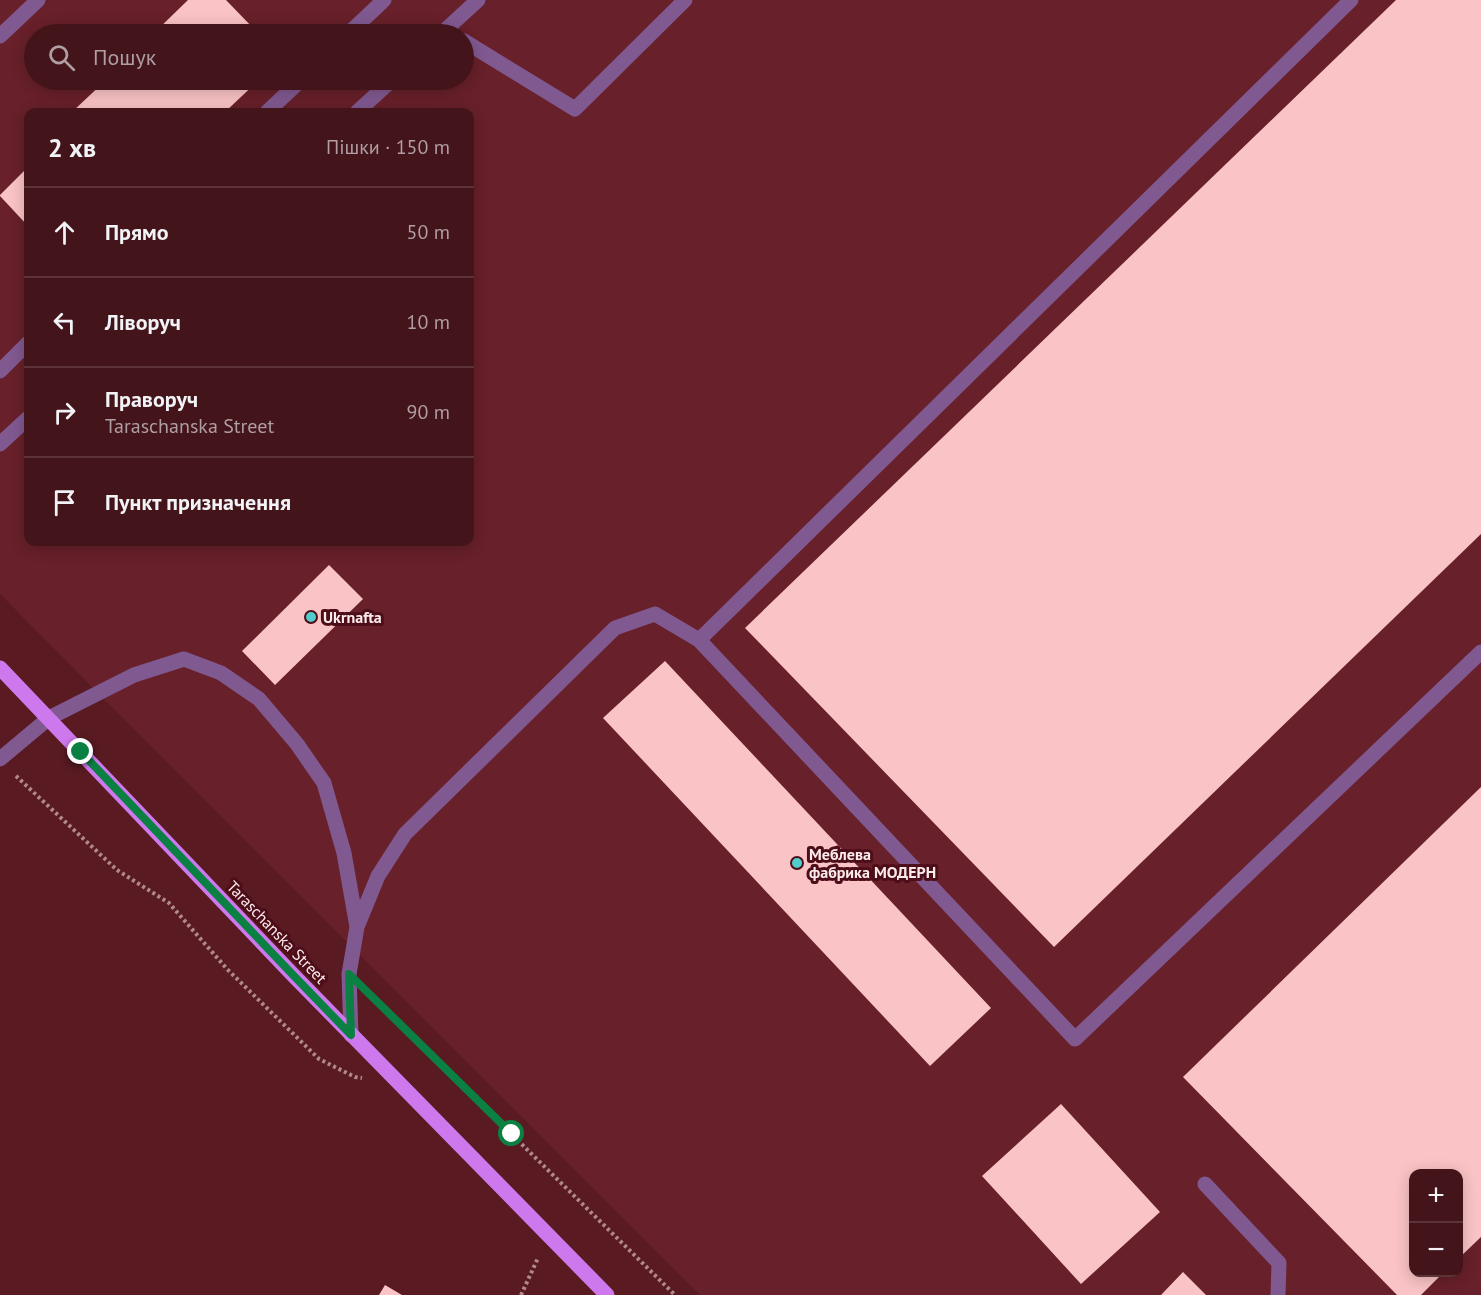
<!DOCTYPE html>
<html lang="uk">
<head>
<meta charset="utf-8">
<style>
  body { margin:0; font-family:"PT Sans",sans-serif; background:#4a1d23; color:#f1f3f6 }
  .controls { position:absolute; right:18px; bottom:18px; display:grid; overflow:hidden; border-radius:12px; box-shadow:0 3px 15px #0003 }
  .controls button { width:54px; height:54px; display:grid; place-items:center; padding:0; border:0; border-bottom:2px solid #5b3339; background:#43141a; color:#f1f3f6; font:30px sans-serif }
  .stop { position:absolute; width:18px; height:18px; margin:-14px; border:4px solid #0b8043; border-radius:50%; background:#fff }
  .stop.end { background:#0b8043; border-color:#fff; box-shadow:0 2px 6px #0008 }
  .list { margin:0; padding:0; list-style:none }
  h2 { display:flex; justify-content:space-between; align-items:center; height:78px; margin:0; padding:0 24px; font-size:26px }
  h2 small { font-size:20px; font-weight:400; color:#af9ea2 }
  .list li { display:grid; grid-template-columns:39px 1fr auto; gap:18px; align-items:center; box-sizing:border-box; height:90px; padding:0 24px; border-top:2px solid #5b3339 }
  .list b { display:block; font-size:22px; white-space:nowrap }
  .list p { margin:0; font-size:20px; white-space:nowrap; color:#af9ea2 }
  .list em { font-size:20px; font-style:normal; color:#af9ea2 }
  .icon { flex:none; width:33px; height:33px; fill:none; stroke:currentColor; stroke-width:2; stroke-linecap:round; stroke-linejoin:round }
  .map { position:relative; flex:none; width:1481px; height:1295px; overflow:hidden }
  .search { position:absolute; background:#43141a; box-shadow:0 3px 15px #0003; left:24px; top:24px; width:450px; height:66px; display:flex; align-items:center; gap:15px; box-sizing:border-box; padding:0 21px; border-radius:33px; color:#af9ea2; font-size:22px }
  .panel { position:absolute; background:#43141a; box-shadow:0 3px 15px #0003; left:24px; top:108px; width:450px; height:438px; border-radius:12px }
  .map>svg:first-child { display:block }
</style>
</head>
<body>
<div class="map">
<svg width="1481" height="1295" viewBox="0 0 1481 1295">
  <rect width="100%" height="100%" fill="#591a22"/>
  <path fill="#68202a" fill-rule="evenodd" d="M0 0H1481V1295H700L103 698 0 594ZM34 34H464V80H34ZM28 112H470V542H28ZM1414 1174H1458V1272H1414Z"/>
  <path fill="#fac3c5" d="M188 0H226L259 34H153Z
    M1396 0H1481V534L1054 947 745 628Z
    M106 80H259L225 112H72Z
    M28 167V226L0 196V195Z
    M329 565 363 599 275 685 242 651Z
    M665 661 991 1008 930 1066 603 718Z
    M1481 787V1237L1458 1259V1174H1414V1272H1444L1421 1295H1397L1183 1077Z
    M1061 1104 1160 1212 1081 1284 982 1176Z
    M1183 1272 1206 1295H1161Z
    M385 1285 402 1295H379Z"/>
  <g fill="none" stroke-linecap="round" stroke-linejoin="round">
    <path stroke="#b0898d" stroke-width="4" stroke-dasharray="3 3" stroke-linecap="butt" d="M16 776 117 870 169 903 227 969 319 1059 355 1077 362 1078
      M372 997 675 1295
      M521 1295 538 1258"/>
    <path stroke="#815991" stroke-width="15" d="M348 34 384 0
      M441 34 478 0
      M0 36 38 0
      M464 41 575 109 685 0
      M267 112 301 80
      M357 112 392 80
      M0 371 28 343
      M0 444 28 418
      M699 640 1351 0
      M49 718 134 675 184 659 221 673 259 699 297 744 324 783 344 853 357 927
      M351 1035 349 974 357 927 378 876 405 834 615 628 655 614 699 640 1075 1039 1481 652
      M1205 1184 1279 1263 1278 1295"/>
    <path stroke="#815991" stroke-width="15" d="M0 759 49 718"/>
    <path stroke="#ce78ee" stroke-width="15" d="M0 668 294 976 607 1295"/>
  </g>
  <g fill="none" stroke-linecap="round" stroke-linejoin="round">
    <path stroke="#0b8043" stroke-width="8" d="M81 752 294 976 351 1035 349 974 512 1134"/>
  </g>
  <g fill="#52cdce" stroke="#4d0e19" stroke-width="2">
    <circle cx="311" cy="617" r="6"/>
    <circle cx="797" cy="863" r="6"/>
  </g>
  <g text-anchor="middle" stroke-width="6" stroke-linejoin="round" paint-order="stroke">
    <g font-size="16" font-weight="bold" fill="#fcebeb" stroke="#4d0e19" text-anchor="start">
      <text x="323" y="623">Ukrnafta</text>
      <text x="809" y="860">Меблева<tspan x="809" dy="18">фабрика МОДЕРН</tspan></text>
    </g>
    <g font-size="16" fill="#fcebeb" stroke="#4d0e19">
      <text transform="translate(277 932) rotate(46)" y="6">Taraschanska Street</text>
    </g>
  </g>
</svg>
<div class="controls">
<button>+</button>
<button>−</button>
</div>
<div class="stop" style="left:512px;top:1134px"></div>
<div class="stop end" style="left:81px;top:752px"></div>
<div class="search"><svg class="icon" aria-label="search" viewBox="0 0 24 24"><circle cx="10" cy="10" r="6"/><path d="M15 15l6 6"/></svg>Пошук</div>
<section class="panel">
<h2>2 хв<small>Пішки · 150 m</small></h2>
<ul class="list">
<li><svg class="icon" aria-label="ahead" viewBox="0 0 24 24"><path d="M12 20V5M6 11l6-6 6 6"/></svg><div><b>Прямо</b></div><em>50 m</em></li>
<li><svg class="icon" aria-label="left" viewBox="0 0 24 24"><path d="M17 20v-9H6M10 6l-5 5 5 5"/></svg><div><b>Ліворуч</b></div><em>10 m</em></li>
<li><svg class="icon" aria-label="right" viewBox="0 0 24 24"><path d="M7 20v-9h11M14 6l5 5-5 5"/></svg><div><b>Праворуч</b><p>Taraschanska Street</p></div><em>90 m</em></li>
<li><svg class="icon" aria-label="arrive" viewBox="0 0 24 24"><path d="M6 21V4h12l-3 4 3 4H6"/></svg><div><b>Пункт призначення</b></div></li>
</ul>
</section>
</div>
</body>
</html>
